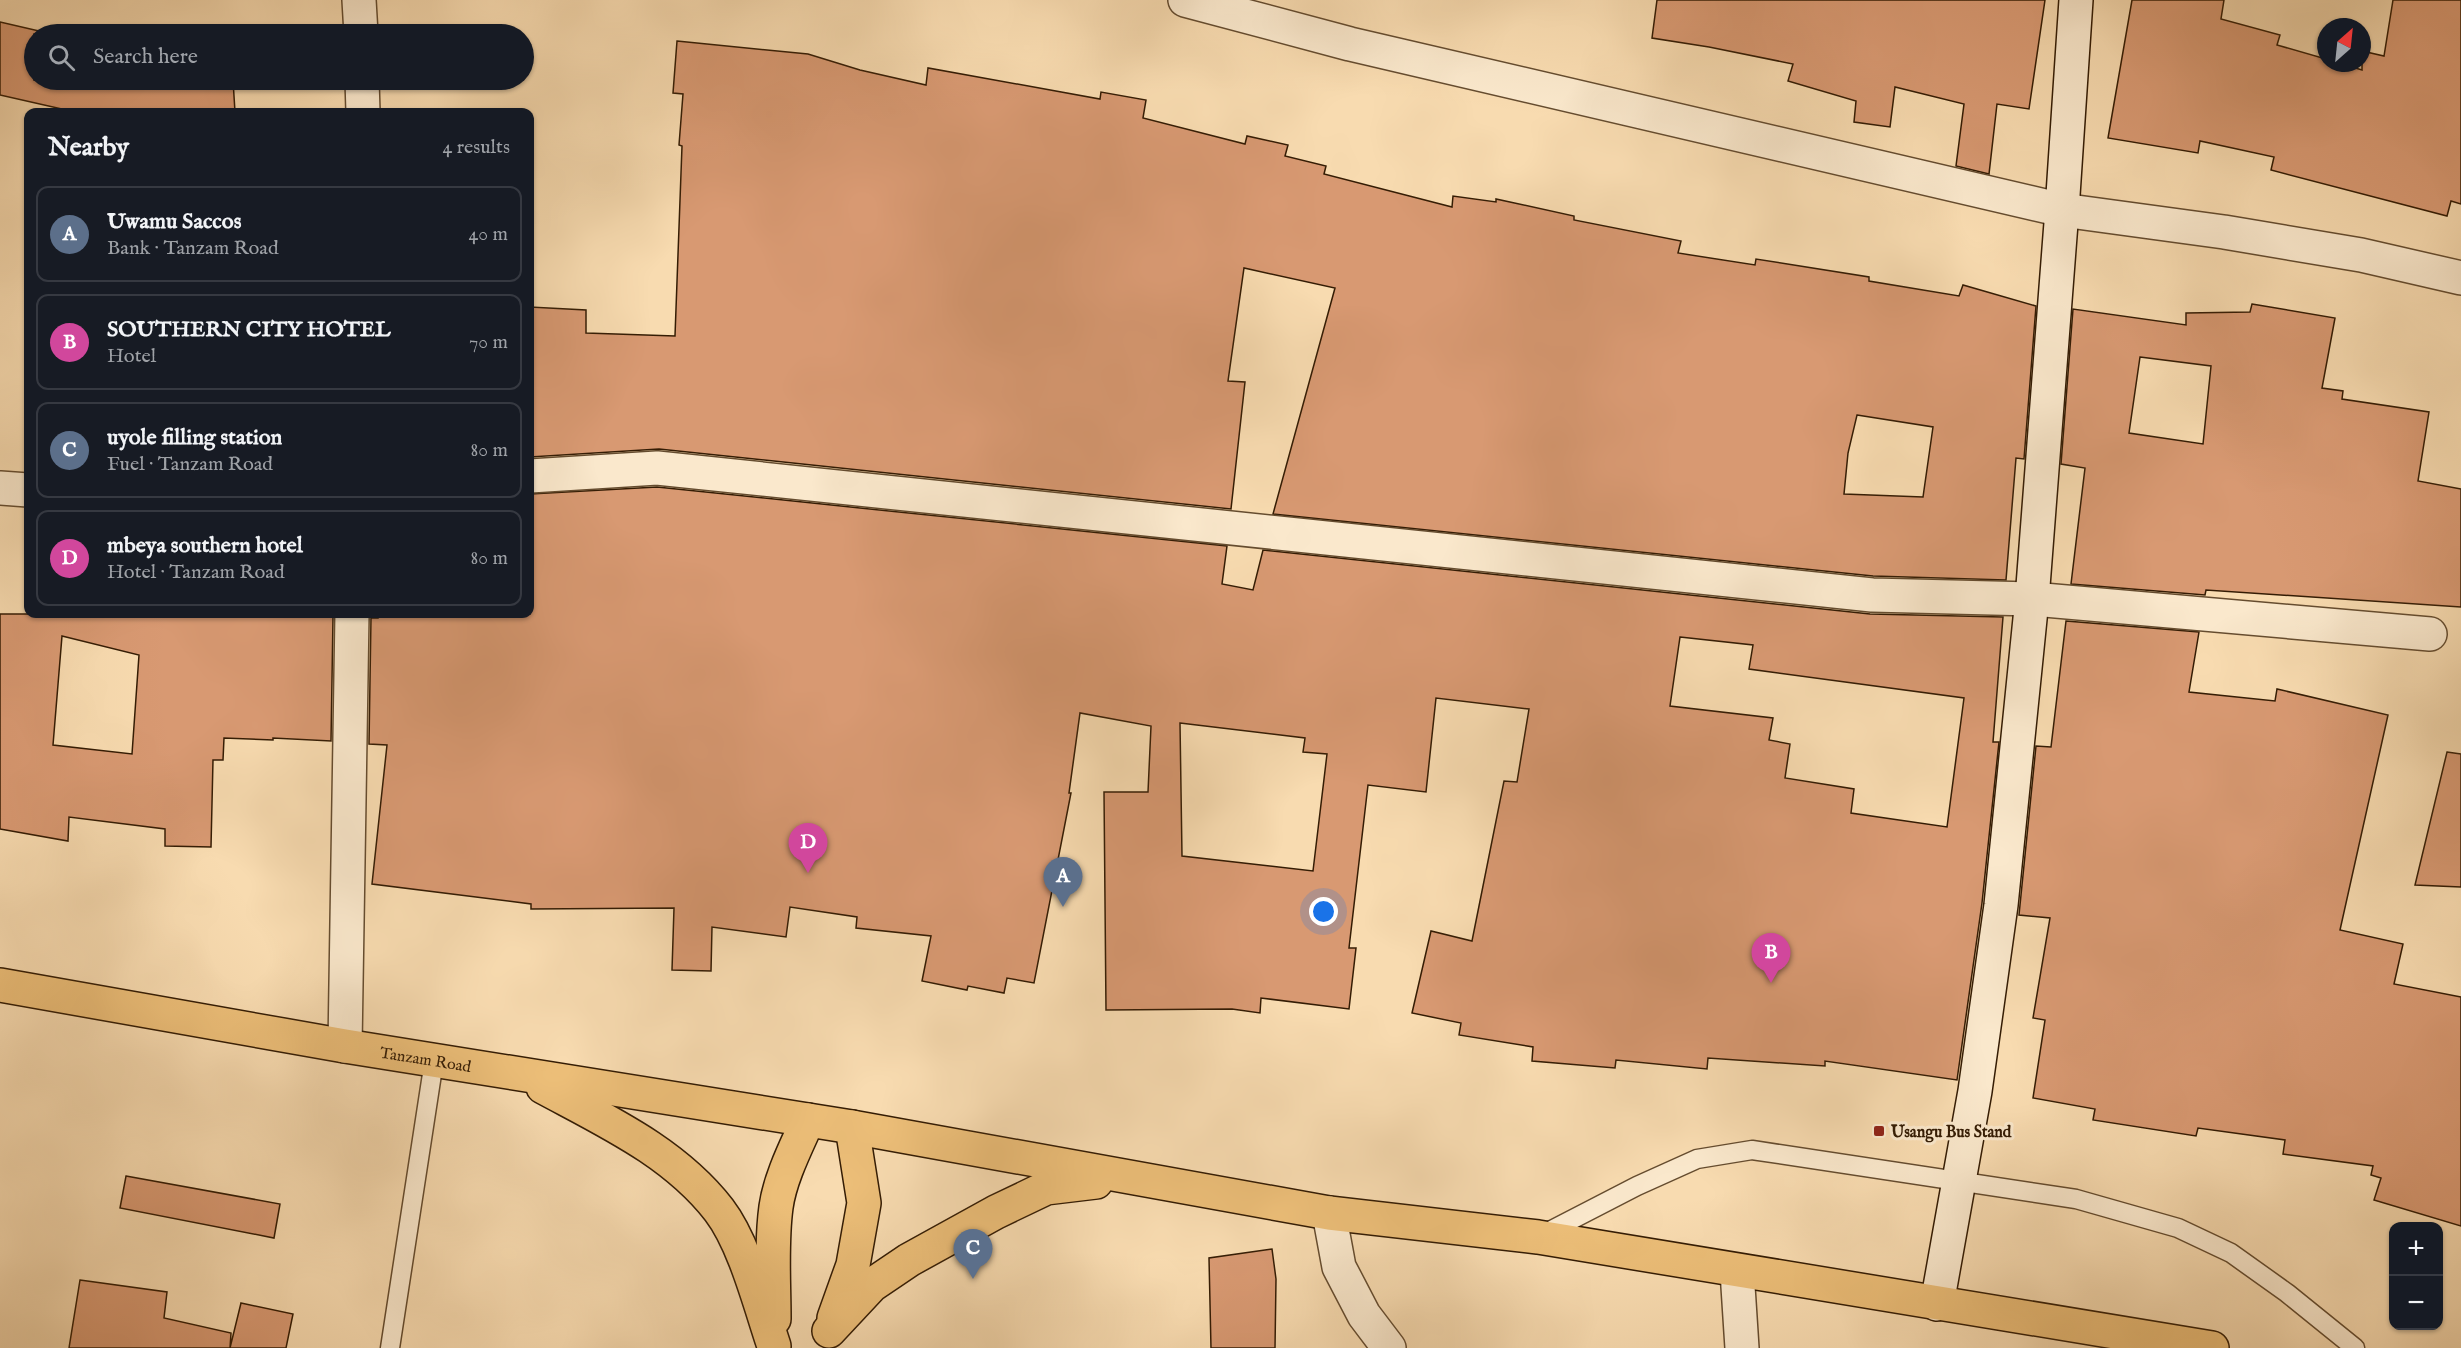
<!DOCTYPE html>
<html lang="en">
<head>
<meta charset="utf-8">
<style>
  body { margin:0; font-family:"IM FELL English",serif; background:#20242c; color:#f1f3f6 }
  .controls { position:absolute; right:18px; bottom:18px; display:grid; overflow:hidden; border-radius:12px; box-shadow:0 2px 4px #0004 }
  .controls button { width:54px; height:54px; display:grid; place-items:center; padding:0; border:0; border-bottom:2px solid #363941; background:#171b24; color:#f1f3f6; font:30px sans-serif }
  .compass { position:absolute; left:2317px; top:18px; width:54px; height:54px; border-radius:50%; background:#171b24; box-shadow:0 2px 4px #0004; rotate:27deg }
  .you { position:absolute; left:1324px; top:912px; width:21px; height:21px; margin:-15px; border:4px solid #fff; border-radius:50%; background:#1a73e8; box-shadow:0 0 0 9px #1a73e833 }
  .badge { display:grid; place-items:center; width:39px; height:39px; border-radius:50%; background:#2563eb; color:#fff; font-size:20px; font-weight:700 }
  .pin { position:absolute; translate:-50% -50px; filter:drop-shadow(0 2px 3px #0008) }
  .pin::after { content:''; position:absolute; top:32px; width:21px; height:18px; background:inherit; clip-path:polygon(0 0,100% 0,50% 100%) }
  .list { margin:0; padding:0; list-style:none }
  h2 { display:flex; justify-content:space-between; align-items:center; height:78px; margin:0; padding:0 24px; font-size:26px }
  h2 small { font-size:20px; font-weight:400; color:#9ea1a6 }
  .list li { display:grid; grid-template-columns:39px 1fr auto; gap:18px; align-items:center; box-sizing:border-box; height:96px; margin:0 12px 12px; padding:0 12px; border:2px solid #363941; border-radius:12px }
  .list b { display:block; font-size:22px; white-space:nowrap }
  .list p { margin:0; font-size:20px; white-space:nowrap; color:#9ea1a6 }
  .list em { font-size:20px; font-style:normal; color:#9ea1a6 }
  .icon { flex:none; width:33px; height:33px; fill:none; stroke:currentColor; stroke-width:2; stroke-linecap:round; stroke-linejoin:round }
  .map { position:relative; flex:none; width:2461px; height:1348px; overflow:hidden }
  .search { position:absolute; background:#171b24; box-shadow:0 2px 4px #0004; left:24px; top:24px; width:510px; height:66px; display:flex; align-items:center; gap:15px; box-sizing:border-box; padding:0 21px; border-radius:33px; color:#9ea1a6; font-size:22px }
  .panel { position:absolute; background:#171b24; box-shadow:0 2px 4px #0004; left:24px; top:108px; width:510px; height:510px; border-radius:12px }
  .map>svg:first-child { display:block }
</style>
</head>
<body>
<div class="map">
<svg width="2461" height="1348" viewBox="0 0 2461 1348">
  <rect width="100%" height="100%" fill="#f8dbb0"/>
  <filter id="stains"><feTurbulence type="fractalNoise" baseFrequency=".00333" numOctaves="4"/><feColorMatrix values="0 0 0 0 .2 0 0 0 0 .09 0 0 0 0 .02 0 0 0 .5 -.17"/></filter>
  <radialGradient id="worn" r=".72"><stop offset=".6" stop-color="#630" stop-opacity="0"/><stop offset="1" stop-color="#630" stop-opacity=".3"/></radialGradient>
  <path fill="#d89972" stroke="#341c04" stroke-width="1.5" fill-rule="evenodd" d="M1657 0H2045L2029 109 1997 104 1989 174 1956 166 1964 104 1895 87 1890 127 1854 122 1856 101 1788 81 1793 64 1709 47 1652 38Z
    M2132 0H2224L2221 19 2280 35 2277 45 2326 59V63H2339L2362 70V51L2384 56 2393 0H2461V204L2451 201 2447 216 2271 170 2274 157 2200 141 2198 153 2108 138Z
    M0 22 52 34H34V80H233L235 112H75L0 95Z
    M677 41 808 54 860 70 926 85 928 68 1100 99 1101 92 1146 100 1143 118 1245 144 1247 136 1288 145 1285 156 1326 166 1324 174 1452 207 1453 196 1496 202V199L1574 216V220L1681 241 1678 253 1755 265 1756 259 1869 277V281L1959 296 1963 285 2036 306 2024 459 2016 458 2006 580 1873 576 1273 514 1335 288 1244 268 1228 381 1245 382 1231 509 659 449 530 457V307L586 310V333L675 336 682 146 679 145 683 94 673 93ZM1857 415 1933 427 1923 497 1844 494 1848 453Z
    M2252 304 2335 318 2322 388 2343 391 2342 399 2429 412 2418 481 2461 489V607L2206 590 2205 595 2071 584 2085 468 2061 464 2073 309 2186 325V313L2250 312ZM2140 357 2211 366 2203 444 2129 433Z
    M657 487 1227 546 1222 584 1253 590 1263 550 1870 614 2003 617 1993 742H1999L1982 903 1957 1080 1825 1061V1066L1708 1058 1707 1069 1616 1060 1615 1068 1532 1061 1533 1047 1459 1035 1461 1023 1412 1013 1431 931 1472 941 1504 781 1517 782 1529 709 1436 698 1426 792 1368 785 1349 948H1356L1349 1009 1261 998 1260 1013 1232 1009 1106 1010 1104 792H1148L1151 726 1080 713 1069 793H1071L1034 983 1007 978 1004 993 968 986 967 990 922 981 931 936 856 928 857 917 790 907 786 937 712 927 711 971 672 970 674 908 531 909V904L372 884 387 745 369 744 371 618H378V614H530V494ZM1680 637 1753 645 1749 669 1964 698 1947 827 1851 813 1854 789 1785 778 1790 744 1769 740 1773 718 1670 706ZM1180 723 1305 738 1303 752 1327 754 1313 871 1182 856Z
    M0 614H294V617H333L331 741 273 738V740L224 738 223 760H213L211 847 165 846V829L69 817 68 841 0 829ZM62 636 139 655 132 754 53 745Z
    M2066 621 2199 632 2189 692 2275 701 2277 689 2388 715 2340 930 2403 944 2394 984 2461 997V1226L2374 1200 2381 1178 2371 1175 2373 1166 2283 1154 2285 1140 2198 1128 2196 1136 2093 1120 2095 1109 2033 1098 2045 1020 2033 1018 2050 918 2019 915 2036 746 2051 747Z
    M2447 752 2461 754V887L2415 885Z
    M126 1176 280 1204 274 1238 120 1208Z
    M1272 1249 1276 1279 1275 1348H1211L1209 1258Z
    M80 1280 167 1292 164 1318 231 1333 230 1348H69Z
    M241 1303 293 1314 286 1348H230Z"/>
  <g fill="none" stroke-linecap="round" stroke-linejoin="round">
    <defs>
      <path id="lane" d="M1542 1235 1637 1186 1697 1159 1752 1150 2076 1199 2178 1228 2231 1253 2287 1293 2355 1348
        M390 1348 434 1061"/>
      <path id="street" d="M359 0 361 34
        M1185 0 1350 44 2062 210 2224 232 2361 255 2461 278
        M362 80 363 112
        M530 476 657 468 1872 595 2032 599 2430 634
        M0 488 28 490
        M345 1046 352 614
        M1329 1213 1339 1267 1364 1315 1389 1348
        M1737 1271 1742 1348"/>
      <path id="secondary" d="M1937 1304 1975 1091 2001 905 2032 599 2062 210 2076 0"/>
      <g id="highway">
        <path id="s1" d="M0 985 345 1046 852 1127 1329 1213 1538 1237 2212 1348"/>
        <path d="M543 1087C606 1121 674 1152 719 1210 745 1244 760 1305 774 1346"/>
        <path d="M834 1318 853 1265 864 1203 852 1127"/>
        <path d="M774 1319C774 1282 771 1244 776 1207 780 1178 796 1147 808 1120"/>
        <path d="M829 1331 872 1285 909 1260 996 1212 1046 1188 1096 1182"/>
      </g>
    </defs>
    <use href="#lane" stroke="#654c2f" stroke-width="21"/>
    <use href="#street" stroke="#654c2f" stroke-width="36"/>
    <use href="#secondary" stroke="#341c04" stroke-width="36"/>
    <use href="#highway" stroke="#341c04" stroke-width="36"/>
    <use href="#lane" stroke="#fae8cc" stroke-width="18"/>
    <use href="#street" stroke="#fae8cc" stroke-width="33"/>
    <use href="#secondary" stroke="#fae8cc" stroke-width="33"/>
    <use href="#highway" stroke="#ecbe78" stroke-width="33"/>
  </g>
  <rect fill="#8f2418" stroke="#fae8cc" stroke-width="2" x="1873" y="1125" width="12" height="12" rx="3"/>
  <g text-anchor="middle" stroke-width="6" stroke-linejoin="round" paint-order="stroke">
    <g font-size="16" fill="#341c04" stroke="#fae8cc">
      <text dy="6" stroke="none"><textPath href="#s1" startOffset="432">Tanzam Road</textPath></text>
    </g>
    <g font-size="16" font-weight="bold" fill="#341c04" stroke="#fae8cc" text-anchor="start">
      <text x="1891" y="1137">Usangu Bus Stand</text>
    </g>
  </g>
  <rect width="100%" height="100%" filter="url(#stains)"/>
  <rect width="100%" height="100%" fill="url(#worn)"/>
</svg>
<div class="controls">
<button>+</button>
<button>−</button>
</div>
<svg class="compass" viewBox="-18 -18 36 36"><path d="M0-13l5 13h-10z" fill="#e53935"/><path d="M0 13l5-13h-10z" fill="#9ea1a6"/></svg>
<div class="you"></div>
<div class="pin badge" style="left:1063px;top:907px;background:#5c6f8a">A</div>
<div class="pin badge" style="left:1771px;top:983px;background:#d1479c">B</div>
<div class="pin badge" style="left:973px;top:1279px;background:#5c6f8a">C</div>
<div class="pin badge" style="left:808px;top:873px;background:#d1479c">D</div>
<div class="search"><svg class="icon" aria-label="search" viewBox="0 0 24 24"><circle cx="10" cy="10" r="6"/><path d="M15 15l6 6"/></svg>Search here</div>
<section class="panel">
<h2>Nearby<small>4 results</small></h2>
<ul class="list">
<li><span class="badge" style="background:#5c6f8a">A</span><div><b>Uwamu Saccos</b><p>Bank · Tanzam Road</p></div><em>40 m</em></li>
<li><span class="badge" style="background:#d1479c">B</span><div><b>SOUTHERN CITY HOTEL</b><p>Hotel</p></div><em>70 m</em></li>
<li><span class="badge" style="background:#5c6f8a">C</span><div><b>uyole filling station</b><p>Fuel · Tanzam Road</p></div><em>80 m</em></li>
<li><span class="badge" style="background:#d1479c">D</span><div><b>mbeya southern hotel</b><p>Hotel · Tanzam Road</p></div><em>80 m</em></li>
</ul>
</section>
</div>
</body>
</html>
